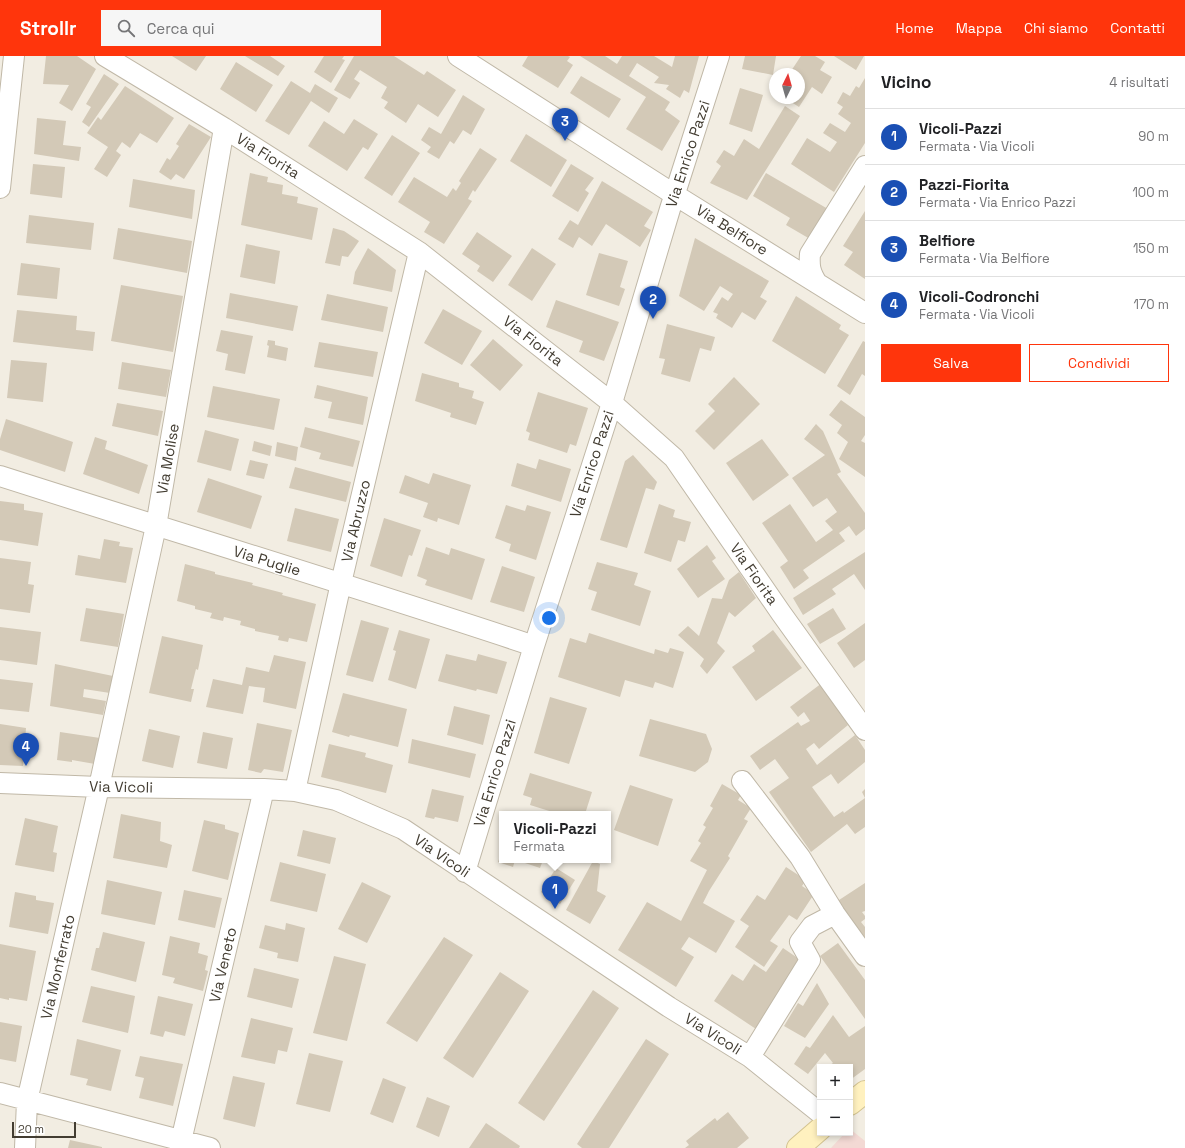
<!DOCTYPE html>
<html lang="it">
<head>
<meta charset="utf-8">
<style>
  body { margin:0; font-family:"Space Grotesk",sans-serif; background:#f6f6f6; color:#202124 }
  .controls { position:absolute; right:12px; bottom:12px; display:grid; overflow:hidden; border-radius:0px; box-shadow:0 2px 6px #0003 }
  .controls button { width:36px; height:36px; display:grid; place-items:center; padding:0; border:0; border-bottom:1px solid #e0e0e0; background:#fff; color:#202124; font:20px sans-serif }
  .compass { position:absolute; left:769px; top:12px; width:36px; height:36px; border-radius:50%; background:#fff; box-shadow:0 2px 6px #0003; rotate:5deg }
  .scale { position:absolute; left:12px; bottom:10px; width:64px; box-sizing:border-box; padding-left:4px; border:2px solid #433d32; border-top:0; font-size:11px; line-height:14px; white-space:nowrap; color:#433d32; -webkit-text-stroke:3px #fff; paint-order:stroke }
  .you { position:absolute; left:549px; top:562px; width:14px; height:14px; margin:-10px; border:3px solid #fff; border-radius:50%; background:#1a73e8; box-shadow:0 0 0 6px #1a73e833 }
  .badge { display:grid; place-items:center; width:26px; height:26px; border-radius:50%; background:#ff350c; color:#fff; font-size:13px; font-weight:700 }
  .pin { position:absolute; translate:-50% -33px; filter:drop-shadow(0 1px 2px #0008) }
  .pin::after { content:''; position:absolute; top:21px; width:14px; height:12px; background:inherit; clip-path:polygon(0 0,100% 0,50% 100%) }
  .popup { position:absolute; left:499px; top:755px; width:112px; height:52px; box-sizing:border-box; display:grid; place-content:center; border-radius:0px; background:#fff; filter:drop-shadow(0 1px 3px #0005); font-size:13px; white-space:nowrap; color:#757577 }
  .popup b { font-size:15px; color:#202124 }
  .popup::after { content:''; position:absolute; left:50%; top:100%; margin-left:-8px; border:8px solid transparent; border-top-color:#fff }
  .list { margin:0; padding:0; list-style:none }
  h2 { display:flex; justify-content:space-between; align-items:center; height:52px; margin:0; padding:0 16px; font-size:17px }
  h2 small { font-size:13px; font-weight:400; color:#757577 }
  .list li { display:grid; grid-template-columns:26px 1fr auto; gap:12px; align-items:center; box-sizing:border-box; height:56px; padding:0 16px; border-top:1px solid #e0e0e0 }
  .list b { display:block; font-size:15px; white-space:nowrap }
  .list p { margin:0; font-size:13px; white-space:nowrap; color:#757577 }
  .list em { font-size:13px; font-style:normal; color:#757577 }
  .actions { display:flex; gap:8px; padding:12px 16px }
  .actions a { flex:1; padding:9px 0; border:1px solid #ff350c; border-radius:0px; text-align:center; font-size:14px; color:#ff350c }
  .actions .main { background:#ff350c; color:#fff }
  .icon { flex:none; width:22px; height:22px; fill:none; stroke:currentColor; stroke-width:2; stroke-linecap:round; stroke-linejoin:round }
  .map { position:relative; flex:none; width:865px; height:1092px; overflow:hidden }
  header { display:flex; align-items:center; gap:24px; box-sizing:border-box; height:56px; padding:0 20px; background:#ff350c; color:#fff }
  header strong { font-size:19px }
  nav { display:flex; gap:22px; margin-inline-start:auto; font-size:14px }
  .search { width:280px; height:36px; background:#f6f6f6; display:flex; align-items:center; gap:10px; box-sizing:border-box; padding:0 14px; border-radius:0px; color:#757577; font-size:15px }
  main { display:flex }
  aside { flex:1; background:#fff }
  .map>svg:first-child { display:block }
</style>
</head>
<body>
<header>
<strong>Strollr</strong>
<div class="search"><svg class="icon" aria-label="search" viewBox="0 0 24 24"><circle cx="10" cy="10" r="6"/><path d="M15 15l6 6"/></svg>Cerca qui</div>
<nav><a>Home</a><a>Mappa</a><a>Chi siamo</a><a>Contatti</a></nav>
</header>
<main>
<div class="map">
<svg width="865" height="1092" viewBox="0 0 865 1092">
  <rect width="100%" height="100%" fill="#f2ede2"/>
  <path fill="#f3d9d4" d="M850 1073 865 1085V1092H831L845 1077H850Z"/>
  <path fill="#d3c9b7" d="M46 0H77L96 13 72 55 59 47 69 29 43 28Z
    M172 0H206L196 15Z
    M245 0H270L285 10 278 20Z
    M324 0H344L342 3 345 4 331 27 314 16Z
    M354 0H394L424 19 427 15 456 34 438 61 418 48 406 67 384 52 388 46 381 42 387 31 360 14 354 23 360 27 350 43 334 34Z
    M528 0H568L570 1 567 5 573 9 558 32 522 10Z
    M580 0H605L617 8 622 0H654L672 11 675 0H699L689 37 684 34 680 42 666 33 669 29 654 27 659 21 637 7 629 20 670 46 665 54 680 65 662 95 626 73 646 41Z
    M745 0H776L773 19 742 13Z
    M801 0H815L825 6 820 14 832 21 822 38 812 31 799 51 785 42H799V18H789Z
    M834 0H864L856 14Z
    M236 6 273 29 256 56 220 33Z
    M104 18 119 28 89 71 82 66 91 51 86 48Z
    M581 20 621 43 609 62 570 37Z
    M865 22V87L834 136 791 108 807 82 830 96 837 86 823 77 830 67 845 76 851 67 838 58 843 51 837 47 843 36 850 40 856 30 859 32Z
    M291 25 310 37 315 28 338 42 329 57 311 45 289 79 265 65Z
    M125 30 174 62 157 87 140 77 130 92 122 86 116 95 121 99 107 121 94 113 108 91 87 77 98 61 101 64Z
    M740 32 763 39 752 76 729 68Z
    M463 39 485 53 471 79 463 74 454 88 450 85 439 103 427 96 431 91 421 84 429 71 441 78Z
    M785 50 800 60 747 144 710 127 721 110 716 106 724 94 734 100 744 83 759 93Z
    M37 62 66 65 63 89 81 91 79 105 34 98Z
    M354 63 378 78 368 94 363 91 347 115 308 90 324 65 344 78Z
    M189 68 211 81 184 123 176 118 171 124 159 116 167 102 170 104 179 90 176 88Z
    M526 78 567 104 551 131 510 105Z
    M392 79 420 97 392 140 364 122Z
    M480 92 497 103 475 136 473 134 468 143 472 145 444 188 424 176 430 166 398 146 414 121 447 141 453 132 456 135 461 127 459 125Z
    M33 108 65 111 62 142 30 138Z
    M571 108 594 122 585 134 589 137 578 156 552 140Z
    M250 117 268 121 267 126 283 129 282 138 298 141 297 147 318 152 312 184 241 169Z
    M766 117 828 153 810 183 786 169 790 162 753 140Z
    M133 123 195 134 192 163 129 151Z
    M602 125 653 156 644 170 651 174 640 191 606 168 592 190 579 181 573 192 558 183 570 164 578 169Z
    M865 155V223L844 209 853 196 843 190Z
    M29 159 94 167 91 194 26 187Z
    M118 172 192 185 187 217 113 203Z
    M333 172 344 175 359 185 348 201 342 200 340 210 325 207Z
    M477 176 512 200 493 226 477 215 480 210 462 198Z
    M695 182 769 225 760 241 767 245 755 264 742 256 732 272 716 262 718 258 713 256 722 241 728 245 733 238 720 230 704 255 679 240Z
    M246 188 280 195 275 228 240 221Z
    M368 192 396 214 392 236 353 228 355 216Z
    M532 192 556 208 532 245 508 229Z
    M599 197 628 205 620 231 625 233 619 250 586 239Z
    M21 207 60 212 57 243 17 239Z
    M121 229 183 240 173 296 111 285Z
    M230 237 298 250 293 275 226 262Z
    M327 238 388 251 383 276 321 264Z
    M796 240 841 269 839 273 849 279 825 318 772 285Z
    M556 244 619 266 604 305 579 296 583 285 546 271Z
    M443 253 482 275 462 309 424 287Z
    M17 254 77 260 76 274 95 276 93 295 13 286Z
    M667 268 715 281 711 295 700 292 690 326 661 318 665 303 659 302Z
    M221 274 253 280 245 318 225 314 228 298 216 295Z
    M493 283 523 309 500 335 470 309Z
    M268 284 275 285V289L288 292 286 305 267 301 269 290 267 289Z
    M863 285 865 286V320L862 318 850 339 837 330Z
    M319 286 378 296 373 321 314 311Z
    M11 304 47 307 43 346 7 342Z
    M122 306 171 314 166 341 118 333Z
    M422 317 459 327V331L474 335 472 342 484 346 476 369 450 361 451 357 415 345Z
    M734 321 760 348 714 394 695 375 715 355 708 348Z
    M317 329 368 341 363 369 328 362 332 346 314 342Z
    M213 330 280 343 274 374 207 361Z
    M538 336 588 352 576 390 570 388 567 397 528 384 530 377 526 375Z
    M841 344 865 361V379L861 385 865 387V421L839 403 848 386 837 377 842 369 829 359Z
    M117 347 163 355 158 380 112 370Z
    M6 363 73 386 65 416 0 394V383Z
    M816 368 823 375 841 416 837 418 865 457V473L856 480 849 470 839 477 845 485 803 514 809 522 794 533 780 511 788 505 762 467 790 448 816 486 833 474 825 465 837 456 827 442 813 451 792 422 825 399 804 383Z
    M305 371 360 385 353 411 319 403 321 397 300 391Z
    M205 374 239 383 231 415 197 406Z
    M95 381 107 385 105 393 148 409 139 438 83 418Z
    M762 383 789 419 753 445 726 407Z
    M254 385 272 390 270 400 252 395Z
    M277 386 298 391 296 405 275 400Z
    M633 399 657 426 654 434 646 432 627 492 600 484 625 405Z
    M539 403 571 413 561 446 511 430 517 407 536 413Z
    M250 404 268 408 264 423 246 419Z
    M295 411 351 426 346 446 289 432Z
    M433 417 471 429 459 469 438 462 437 466 423 461 428 447 399 437 405 419 429 428Z
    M208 422 262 440 251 473 197 456Z
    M0 445 24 448V454L43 457 38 490 0 484Z
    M659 448 675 454 673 461 691 466 685 486 678 484 671 506 644 497Z
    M506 449 525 455 527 449 551 456 536 504 509 495 511 488 495 482Z
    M295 452 339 463 331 496 287 485Z
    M384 462 421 474 412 500 409 499 402 521 370 510Z
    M104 483 120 486 119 490 133 492 126 527 75 519 78 499 100 503Z
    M707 489 716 502 712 505 725 523 698 542 677 513Z
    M426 491 449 499 451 492 485 503 472 544 425 529 427 524 417 520Z
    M865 496V534L854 518 832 533 836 538 803 559 793 542Z
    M0 502 31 506 28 528 34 529 30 557 0 553Z
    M597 506 638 517 634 529 651 535 640 570 591 554 597 536 588 533Z
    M185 508 215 516V518L253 527 252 529 283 537 282 539 316 548 307 586 289 582 288 586 278 584 279 580 255 575V573L240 569 241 565 224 561 223 565 210 562 212 557 195 553V550L177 545Z
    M502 510 535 521 524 556 490 546Z
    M739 516 756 542 735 561 729 556 717 587 725 595 707 618 700 610 704 603 678 579 688 570 699 580 712 542 722 543 729 524Z
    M86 552 124 558 118 591 80 585Z
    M833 552 846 573 820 588 807 568Z
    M361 564 389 572 373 626 346 619Z
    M865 567V604L854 612 837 587Z
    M0 571 41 576 37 609 0 604Z
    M399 574 430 583 416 633 388 624 396 595 393 594Z
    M773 574 802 612 756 645 732 611 755 595 752 590Z
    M589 577 654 598 655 593 668 597 670 592 684 596 673 632 655 626 653 632 625 624 620 641 558 621 570 582 586 587Z
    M162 580 203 589 198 614 196 613 191 633H194L191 646 149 637Z
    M446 598 476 605 478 598 507 606 497 638 477 633 476 635 438 625Z
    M274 599 306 606 296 653 263 646 265 632 249 630 243 658 206 651 213 623 242 629 246 611 269 616Z
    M55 608 113 620 110 637 84 633 83 641 106 645 103 659 50 650Z
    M0 623 33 627 29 656 0 653Z
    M822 627 848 669 819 693 814 687 806 693 817 709 855 679 865 694V706L838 728 831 718 812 731 834 761 843 755 844 757 865 742 862 736 865 733V771L855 778 847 768 811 796 769 736 789 722 775 703 760 714 750 700 798 666 801 670 810 665 804 656 798 661 790 651Z
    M343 637 407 653 398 691 350 679 349 681 332 676Z
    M550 641 587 652 569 708 534 697Z
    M454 650 490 659 483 689 447 679Z
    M650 663 706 678 712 693 708 706 695 716 639 700Z
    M257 667 292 674 283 716 264 713 261 717 248 714Z
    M0 668 26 672 23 710 0 709Z
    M149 673 180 680 173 712 142 705Z
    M60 676 100 682 95 708 72 704V706L57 704Z
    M203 676 233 682 227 713 197 707Z
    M412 683 476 698 470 722 408 707Z
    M329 688 366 697 365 701 393 709 386 737 321 721Z
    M530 717 592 736 585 758H559L530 749 532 742 523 739Z
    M722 728 741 739 738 744 751 752 744 763 748 765 728 800 730 802 709 835 703 847 735 865 716 897 689 881 681 893 694 901 676 931 618 894 647 846 681 865 707 814 690 805 701 787 698 785 706 771 703 769 713 752 710 750Z
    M630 729 673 743 658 790 614 774Z
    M432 733 464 740 458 766 435 761 434 763 425 761Z
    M121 758 161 766 160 785 172 789 167 812 113 802Z
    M25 762 58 770 53 796 57 797 54 816 15 809Z
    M204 764 225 769V773L239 777 228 824 192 815Z
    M303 774 336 782 330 808 297 800Z
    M502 794V804H515L513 811 498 806Z
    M516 804H543L540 812Z
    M593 805 600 808 597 835 606 840 590 868 566 854Z
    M280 806 326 818 317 856 270 845Z
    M786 811 806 824 802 830 814 838 797 864 789 859 770 885 778 890 764 911 735 891 749 870 740 864 757 839 765 844Z
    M556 812 575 824 560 848 541 836Z
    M107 824 162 836 155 869 101 858Z
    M362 826 391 840 367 887 338 873Z
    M865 827V855L862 856 865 860V863L861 866 865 871V886L836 846Z
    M184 834 222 842 215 872 178 864Z
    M15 836 36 840V844L54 847 48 878 9 871Z
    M286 867 305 872 298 906 277 902 278 897 259 892 265 869 285 874Z
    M103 876 145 886 136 926 91 914 96 892H99Z
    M170 880 200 887 198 897 208 900 205 914 208 915 203 935 173 927 175 922 162 919Z
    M444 881 473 899 417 986 386 967Z
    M838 887 865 924V963L820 900Z
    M0 888 36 895 27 945 9 942V944L0 942Z
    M783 892 802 905 756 973 714 945 732 918 743 925 754 908 766 916Z
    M334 900 366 908 347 985 313 977Z
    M254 912 299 923 292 952 247 941Z
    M500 916 529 935 473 1022 443 1002Z
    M817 927 829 948 805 982 784 970 798 947 803 950Z
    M91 930 135 940 128 977 82 966Z
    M593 934 619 952 544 1065 518 1047Z
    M158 940 193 948 185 980 165 975 163 981 150 978Z
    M833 959 849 981 865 970V1013L850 1024V1011H827L833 1007 825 997 808 1018 794 1008 806 990 810 992Z
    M251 962 293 972 287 996 278 994 275 1008 241 1001Z
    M0 966 22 970 16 1006 0 1003Z
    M77 983 121 994 111 1035 86 1029 88 1023 70 1019Z
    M646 983 669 998 609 1092H582L577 1088Z
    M309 997 343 1005 330 1056 296 1048Z
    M140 1000 183 1008 173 1050 139 1042 144 1022 135 1020Z
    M233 1020 265 1027 255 1071 223 1063Z
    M383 1022 406 1031 393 1067 370 1058Z
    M427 1041 450 1050 439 1081 416 1071Z
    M728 1056 749 1082 737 1092H685L689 1089 686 1085 715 1062 717 1065Z
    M486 1067 520 1090 519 1092H469Z
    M70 1084 102 1091V1092H68Z"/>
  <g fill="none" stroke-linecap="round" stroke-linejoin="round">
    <defs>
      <path id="street" d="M105 0 224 72 419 196 612 347 674 402 781 557 865 674
        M458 0 675 139 865 257
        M0 132 14 0
        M817 227C810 216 809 210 810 198L865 110
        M0 420C178 477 357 531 534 590
        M742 725 800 801 835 858 865 900
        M0 727 99 731 264 733 295 735 336 744 403 773 669 951 750 1001 820 1057
        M295 735 341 527 419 196
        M465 816 534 590 612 347 670 153 719 0
        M750 1001 810 904 800 886 812 870 835 858
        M0 1037 210 1092
        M181 1085 264 733
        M25 1092 27 1045 99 731 156 470 224 72"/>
      <path id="secondary" d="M850 1048 865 1036
        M798 1092 820 1073"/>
    </defs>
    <use href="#street" stroke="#c0b8a7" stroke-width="22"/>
    <use href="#secondary" stroke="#d3c390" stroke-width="24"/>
    <use href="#street" stroke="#fff" stroke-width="20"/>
    <use href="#secondary" stroke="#fff1bf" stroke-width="22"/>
  </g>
  <g text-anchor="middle" stroke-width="3" stroke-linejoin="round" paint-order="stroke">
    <g font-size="15" fill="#433d32" stroke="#fff">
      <text transform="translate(688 98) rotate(-72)" y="5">Via Enrico Pazzi</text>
      <text transform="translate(268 100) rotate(32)" y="5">Via Fiorita</text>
      <text transform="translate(732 174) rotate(32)" y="5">Via Belfiore</text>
      <text transform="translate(533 285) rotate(38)" y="5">Via Fiorita</text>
      <text transform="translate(168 403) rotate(-80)" y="5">Via Molise</text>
      <text transform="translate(592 408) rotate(-72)" y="5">Via Enrico Pazzi</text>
      <text transform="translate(356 465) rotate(-77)" y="5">Via Abruzzo</text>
      <text transform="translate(267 505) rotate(17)" y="5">Via Puglie</text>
      <text transform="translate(754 518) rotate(55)" y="5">Via Fiorita</text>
      <text transform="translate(495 717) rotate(-73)" y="5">Via Enrico Pazzi</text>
      <text transform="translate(121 731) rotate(1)" y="5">Via Vicoli</text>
      <text transform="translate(442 800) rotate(34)" y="5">Via Vicoli</text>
      <text transform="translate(223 909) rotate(-77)" y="5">Via Veneto</text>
      <text transform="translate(58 911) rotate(-77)" y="5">Via Monferrato</text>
      <text transform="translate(713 978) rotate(32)" y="5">Via Vicoli</text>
    </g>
  </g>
</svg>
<div class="controls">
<button>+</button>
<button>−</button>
</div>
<svg class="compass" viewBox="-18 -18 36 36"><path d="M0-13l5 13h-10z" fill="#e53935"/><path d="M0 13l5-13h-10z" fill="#757577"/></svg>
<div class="scale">20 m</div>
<div class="you"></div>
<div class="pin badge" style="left:555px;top:853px;background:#1a4fb4">1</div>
<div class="popup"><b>Vicoli-Pazzi</b>Fermata</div>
<div class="pin badge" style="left:653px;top:263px;background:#1a4fb4">2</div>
<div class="pin badge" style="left:565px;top:85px;background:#1a4fb4">3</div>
<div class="pin badge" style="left:26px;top:710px;background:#1a4fb4">4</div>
</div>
<aside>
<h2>Vicino<small>4 risultati</small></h2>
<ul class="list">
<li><span class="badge" style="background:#1a4fb4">1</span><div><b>Vicoli-Pazzi</b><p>Fermata · Via Vicoli</p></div><em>90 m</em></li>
<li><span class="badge" style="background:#1a4fb4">2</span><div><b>Pazzi-Fiorita</b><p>Fermata · Via Enrico Pazzi</p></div><em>100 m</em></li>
<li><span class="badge" style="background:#1a4fb4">3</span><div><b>Belfiore</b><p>Fermata · Via Belfiore</p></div><em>150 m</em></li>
<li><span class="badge" style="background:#1a4fb4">4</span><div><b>Vicoli-Codronchi</b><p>Fermata · Via Vicoli</p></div><em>170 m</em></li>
</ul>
<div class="actions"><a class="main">Salva</a><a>Condividi</a></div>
</aside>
</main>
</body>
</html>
